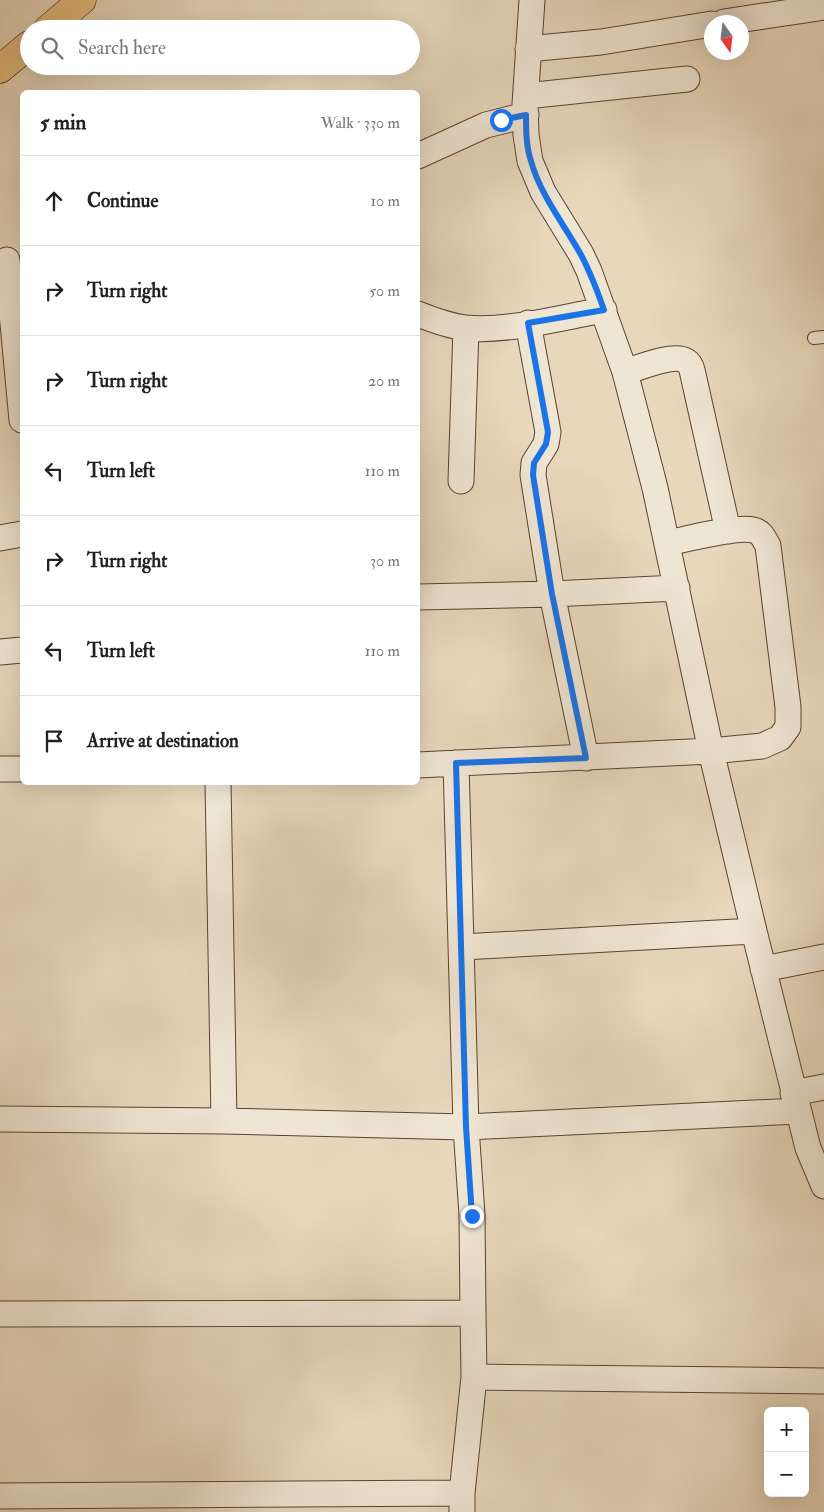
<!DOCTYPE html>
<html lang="en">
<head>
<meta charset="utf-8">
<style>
  body { margin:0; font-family:"IM FELL Double Pica",serif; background:#f6f6f6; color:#202124 }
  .controls { position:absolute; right:15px; bottom:15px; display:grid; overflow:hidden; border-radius:8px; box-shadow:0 5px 20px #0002 }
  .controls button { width:45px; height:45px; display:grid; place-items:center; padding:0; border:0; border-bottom:1px solid #e0e0e0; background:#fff; color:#202124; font:25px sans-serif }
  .compass { position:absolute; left:704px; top:15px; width:45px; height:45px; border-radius:50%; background:#fff; box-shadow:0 5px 20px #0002; rotate:166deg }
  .stop { position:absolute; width:15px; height:15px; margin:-11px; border:4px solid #1a73e8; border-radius:50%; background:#fff }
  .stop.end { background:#1a73e8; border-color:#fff; box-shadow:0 1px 5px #0008 }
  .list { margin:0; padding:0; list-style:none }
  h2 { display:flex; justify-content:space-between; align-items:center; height:65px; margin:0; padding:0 20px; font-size:21px }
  h2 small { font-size:16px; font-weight:400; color:#757577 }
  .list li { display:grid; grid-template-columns:32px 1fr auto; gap:15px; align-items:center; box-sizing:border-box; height:90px; padding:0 20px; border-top:1px solid #e0e0e0 }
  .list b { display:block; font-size:19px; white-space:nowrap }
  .list em { font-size:16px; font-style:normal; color:#757577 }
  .icon { flex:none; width:28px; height:28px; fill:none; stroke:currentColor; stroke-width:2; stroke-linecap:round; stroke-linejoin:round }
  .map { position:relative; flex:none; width:824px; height:1512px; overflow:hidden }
  .search { position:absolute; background:#fff; box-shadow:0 5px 20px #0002; left:20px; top:20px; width:400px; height:55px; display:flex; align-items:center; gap:12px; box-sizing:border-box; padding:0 18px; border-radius:28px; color:#757577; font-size:19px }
  .panel { position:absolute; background:#fff; box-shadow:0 5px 20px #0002; left:20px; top:90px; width:400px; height:695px; border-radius:8px }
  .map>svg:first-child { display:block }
</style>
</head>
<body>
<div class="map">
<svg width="824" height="1512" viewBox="0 0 824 1512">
  <rect width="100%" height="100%" fill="#e7d7bb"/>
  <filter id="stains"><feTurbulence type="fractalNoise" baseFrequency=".004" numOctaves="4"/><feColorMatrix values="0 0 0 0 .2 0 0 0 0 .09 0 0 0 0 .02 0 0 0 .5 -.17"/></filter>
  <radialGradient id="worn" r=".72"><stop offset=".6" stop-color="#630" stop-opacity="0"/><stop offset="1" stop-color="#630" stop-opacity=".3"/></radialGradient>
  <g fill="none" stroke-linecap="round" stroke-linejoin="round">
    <defs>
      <path id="lane" d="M814 338 824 337"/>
      <path id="street" d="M532 0 525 104 526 135 530 161 543 192 581 254 589 271 625 372 655 488 711 751 754 931
        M724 22 824 7
        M528 49 601 42 712 24
        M526 96 687 79
        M418 156 486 125 526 115
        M7 260 22 420
        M418 314C433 320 449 326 466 328 508 332 562 317 604 310
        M528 323 548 432 546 444 534 463 533 475 552 594 586 758
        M625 372C638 368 674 353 686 361 689 363 691 366 692 370L728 531
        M461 481 466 328
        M0 538 22 534
        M418 597 552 594 677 588
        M0 652 22 650
        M456 763 466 1127 472 1215 473 1313 474 1377 462 1493V1512
        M418 765 711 751 762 746 780 738 788 727V707L768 546C764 539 762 532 753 530 736 526 687 539 668 543
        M0 769H22
        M218 782 224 1121
        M462 947 754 931 808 1148 824 1186
        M763 969 824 957
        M793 1093 824 1087
        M0 1119 224 1121 466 1127 798 1111
        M0 1314 473 1313
        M474 1377 824 1381
        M0 1496 462 1493"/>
      <path id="primary" d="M48 29 82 0
        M0 69 29 45"/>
    </defs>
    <use href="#lane" stroke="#5c422f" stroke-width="14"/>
    <use href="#street" stroke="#5c422f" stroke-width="27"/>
    <use href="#primary" stroke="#2e1000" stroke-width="29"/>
    <use href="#lane" stroke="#efe5d3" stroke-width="12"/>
    <use href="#street" stroke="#efe5d3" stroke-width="25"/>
    <use href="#primary" stroke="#e4bc7e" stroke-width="28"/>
  </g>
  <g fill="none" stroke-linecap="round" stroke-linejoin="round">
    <path stroke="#1a73e8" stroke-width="6" d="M472 1216 466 1127 456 763 586 758 552 594 533 475 534 463 546 444 548 432 528 323 604 310C597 290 590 271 580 253 563 223 540 194 531 161 526 146 526 130 526 115L501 120"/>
  </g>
  <rect width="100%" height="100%" filter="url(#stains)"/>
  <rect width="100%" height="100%" fill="url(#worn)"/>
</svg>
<div class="controls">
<button>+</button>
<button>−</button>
</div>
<svg class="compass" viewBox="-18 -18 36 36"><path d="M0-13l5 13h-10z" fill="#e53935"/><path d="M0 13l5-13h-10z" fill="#757577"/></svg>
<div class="stop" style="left:501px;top:120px"></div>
<div class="stop end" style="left:472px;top:1216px"></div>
<div class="search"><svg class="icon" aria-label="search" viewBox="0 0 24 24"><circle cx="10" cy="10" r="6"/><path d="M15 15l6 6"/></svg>Search here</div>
<section class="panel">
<h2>5 min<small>Walk · 330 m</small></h2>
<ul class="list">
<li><svg class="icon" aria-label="ahead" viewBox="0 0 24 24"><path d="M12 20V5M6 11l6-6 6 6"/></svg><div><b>Continue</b></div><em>10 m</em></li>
<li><svg class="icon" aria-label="right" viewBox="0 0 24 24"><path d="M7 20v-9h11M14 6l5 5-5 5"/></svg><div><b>Turn right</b></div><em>50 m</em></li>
<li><svg class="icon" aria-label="right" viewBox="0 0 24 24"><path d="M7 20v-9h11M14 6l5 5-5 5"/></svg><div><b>Turn right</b></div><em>20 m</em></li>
<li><svg class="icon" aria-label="left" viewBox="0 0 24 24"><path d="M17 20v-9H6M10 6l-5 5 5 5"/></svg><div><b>Turn left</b></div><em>110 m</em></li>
<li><svg class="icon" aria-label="right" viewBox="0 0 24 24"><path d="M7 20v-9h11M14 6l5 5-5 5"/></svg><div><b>Turn right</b></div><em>30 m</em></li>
<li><svg class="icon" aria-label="left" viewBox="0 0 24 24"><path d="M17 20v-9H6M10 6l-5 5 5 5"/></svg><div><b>Turn left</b></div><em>110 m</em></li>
<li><svg class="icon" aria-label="arrive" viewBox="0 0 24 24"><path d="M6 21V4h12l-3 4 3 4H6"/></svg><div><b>Arrive at destination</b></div></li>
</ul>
</section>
</div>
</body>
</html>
